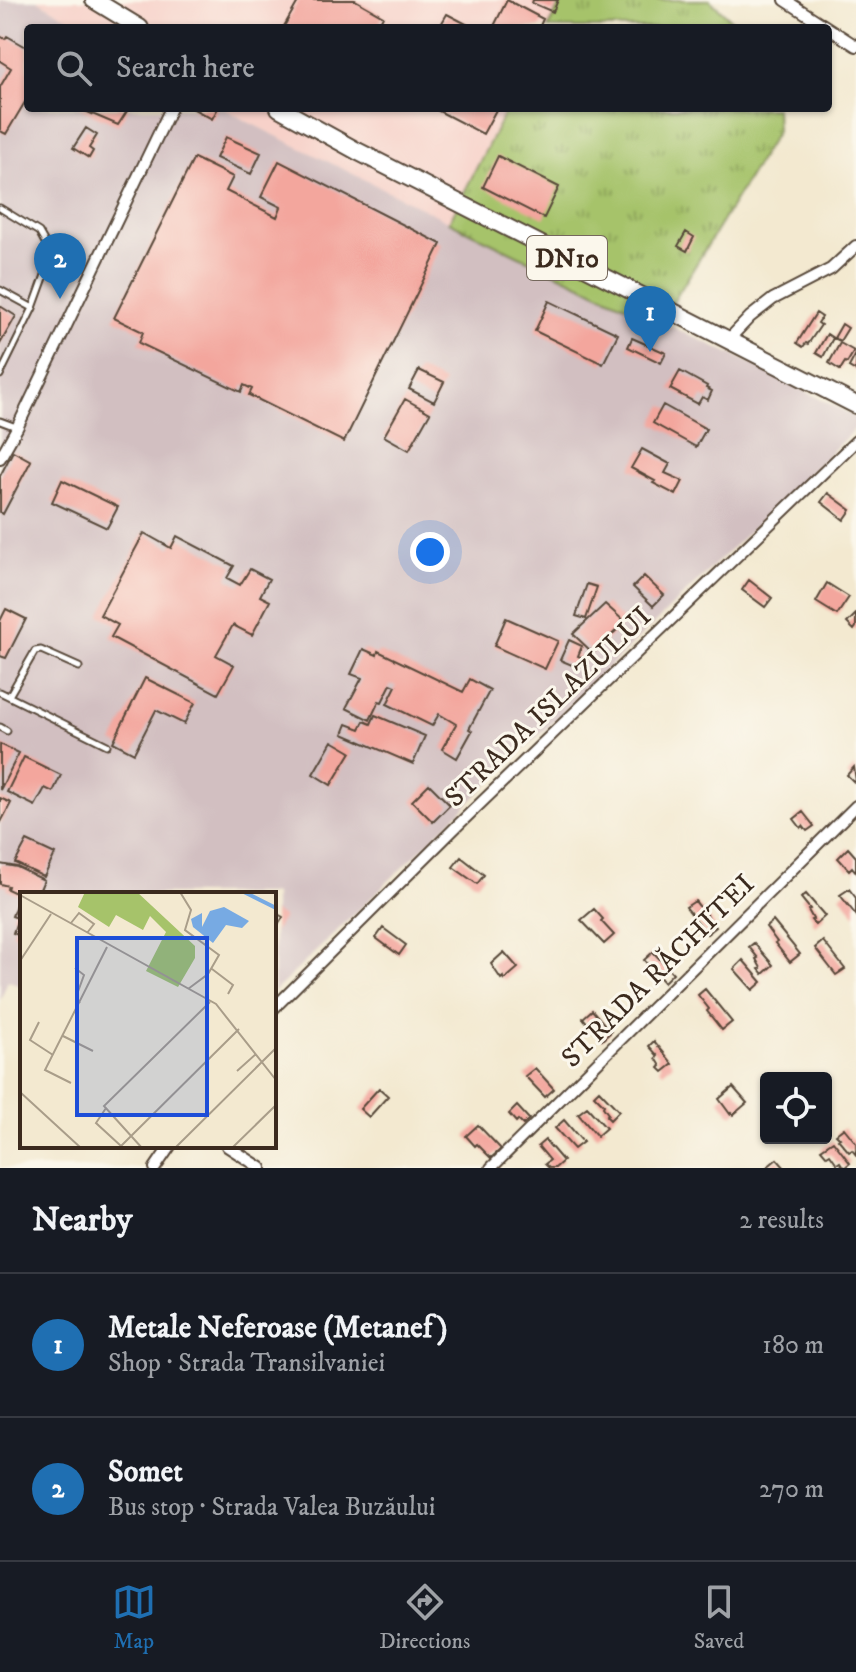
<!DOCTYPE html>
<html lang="en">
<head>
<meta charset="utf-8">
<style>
  body { margin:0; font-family:"IM FELL DW Pica",serif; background:#20242c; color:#f1f3f6 }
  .controls { position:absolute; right:24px; bottom:24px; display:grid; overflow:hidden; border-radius:8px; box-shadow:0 2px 6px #0004 }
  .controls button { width:72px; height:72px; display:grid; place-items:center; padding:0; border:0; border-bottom:2px solid #363941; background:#171b24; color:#f1f3f6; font:40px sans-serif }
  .you { position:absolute; left:430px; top:552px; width:28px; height:28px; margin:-20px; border:6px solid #fff; border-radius:50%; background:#1a73e8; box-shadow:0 0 0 12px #1a73e833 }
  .badge { display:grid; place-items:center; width:52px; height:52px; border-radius:50%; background:#1f6fb2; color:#fff; font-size:26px; font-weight:700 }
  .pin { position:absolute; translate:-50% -66px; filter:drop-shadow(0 2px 4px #0008) }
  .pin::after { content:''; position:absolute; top:42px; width:28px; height:24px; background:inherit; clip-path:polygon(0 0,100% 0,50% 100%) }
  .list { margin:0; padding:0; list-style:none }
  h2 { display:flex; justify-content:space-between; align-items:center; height:104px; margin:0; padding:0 32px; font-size:34px }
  h2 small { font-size:26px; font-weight:400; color:#9ea1a6 }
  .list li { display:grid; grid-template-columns:52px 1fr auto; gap:24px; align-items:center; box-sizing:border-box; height:144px; padding:0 32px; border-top:2px solid #363941 }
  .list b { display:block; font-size:30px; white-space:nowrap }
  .list p { margin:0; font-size:26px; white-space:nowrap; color:#9ea1a6 }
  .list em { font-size:26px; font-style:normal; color:#9ea1a6 }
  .icon { flex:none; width:44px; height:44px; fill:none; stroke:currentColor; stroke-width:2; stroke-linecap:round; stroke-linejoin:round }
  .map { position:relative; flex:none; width:856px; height:1168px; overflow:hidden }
  .search { position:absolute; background:#171b24; box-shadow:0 2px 6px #0004; left:24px; right:24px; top:24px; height:88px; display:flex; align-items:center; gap:20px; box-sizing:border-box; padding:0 28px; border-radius:8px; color:#9ea1a6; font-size:30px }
  .sheet { height:392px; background:#171b24 }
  nav { display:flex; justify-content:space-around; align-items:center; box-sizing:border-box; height:112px; border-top:2px solid #363941; background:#171b24; font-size:22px; color:#9ea1a6 }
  nav a { display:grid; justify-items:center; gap:4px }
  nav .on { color:#1f6fb2 }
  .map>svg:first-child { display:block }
</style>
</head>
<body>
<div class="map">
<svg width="856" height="1168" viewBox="0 0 856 1168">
  <defs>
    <pattern id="grass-tufts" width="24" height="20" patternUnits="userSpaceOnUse" patternTransform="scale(2)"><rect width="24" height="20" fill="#a6c36a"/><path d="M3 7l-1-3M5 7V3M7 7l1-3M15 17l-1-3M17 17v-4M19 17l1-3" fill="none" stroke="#889f57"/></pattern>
  </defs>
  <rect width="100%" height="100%" fill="#fbf7ec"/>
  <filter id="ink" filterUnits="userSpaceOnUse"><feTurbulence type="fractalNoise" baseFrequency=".0125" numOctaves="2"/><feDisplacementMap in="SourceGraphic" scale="16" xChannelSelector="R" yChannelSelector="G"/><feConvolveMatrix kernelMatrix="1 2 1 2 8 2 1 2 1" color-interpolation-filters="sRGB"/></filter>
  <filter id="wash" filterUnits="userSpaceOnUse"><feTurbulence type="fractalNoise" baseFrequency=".006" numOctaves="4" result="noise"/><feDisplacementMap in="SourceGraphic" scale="32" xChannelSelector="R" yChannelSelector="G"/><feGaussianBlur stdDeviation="1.8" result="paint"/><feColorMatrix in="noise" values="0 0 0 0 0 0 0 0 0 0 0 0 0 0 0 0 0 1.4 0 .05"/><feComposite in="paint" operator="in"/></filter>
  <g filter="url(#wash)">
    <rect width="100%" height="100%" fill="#f3e9d0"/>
    <path fill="#f7d1c9" d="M37 0H562L548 28H85Z
      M223 108H507L449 222 246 121Z"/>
    <path fill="#d2bfc1" d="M0 0H37L85 28H28V108H223L246 121 517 255 744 360 856 417V428L274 992V894H22V987L8 980 0 1001Z"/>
    <path fill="url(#grass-tufts)" stroke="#707644" stroke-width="2" d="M562 0H710L740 28H548Z
      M507 108H776L777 131 661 322 517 255 449 222Z"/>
    <g id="blocks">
      <path fill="#f3a69d" d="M299 0H355L383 16 377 28H283Z
        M507 0 543 19 539 28H493Z
        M533 0H558L553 12 532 3Z
        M447 14 474 28H439Z
        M0 36 5 39 7 36 28 48V97L6 134 0 131V87L11 68 0 61Z
        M78 108H129L118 125Z
        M192 108H218L212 119Z
        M433 108H497L483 134Z
        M86 128 97 135 89 148 93 151 89 158 73 148Z
        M226 137 261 153 251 174 216 158Z
        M498 156 559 187 544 218 483 187Z
        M194 158 233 177 226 191 277 217 281 207 261 197 279 161 441 244 344 442 249 395 252 389 244 385 241 392 139 343 143 332 114 318Z
        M686 232 694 237 687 251 678 246Z
        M549 301 618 334 603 364 535 331Z
        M0 306 16 316 0 344Z
        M816 313 822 317 818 323 821 325 808 344 806 343 803 347 797 343Z
        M842 324 848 328 840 341 834 338Z
        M827 334 833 338 823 357 816 353Z
        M632 338 666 353 661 363 628 347Z
        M840 343 854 351 847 363 845 362 840 370 829 363Z
        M856 354V371L849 367Z
        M419 370 444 382 434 402 409 389Z
        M680 371 707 386 706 388 712 391 708 400 702 397 698 404 670 389Z
        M405 399 430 413 409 450 384 436Z
        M663 405 706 429 696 447 653 423Z
        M642 449 670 464 665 473 683 481 676 495 653 483 655 481 631 468Z
        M13 451 31 461 3 514 0 512V476Z
        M62 480 118 507 107 528 52 502Z
        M828 493 851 510 844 520 821 502Z
        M144 533 171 548 177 536 234 566 227 578 240 585 250 569 269 579 260 596 270 601 252 635 233 625 216 655 234 665 218 694 111 637 118 625 100 615Z
        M644 576 664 595 653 606 633 587Z
        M749 580 772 598 765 607 742 590Z
        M827 583 849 597 837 615 816 602Z
        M587 584 597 587 586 619 576 616Z
        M605 604 625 622 593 653 573 634Z
        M6 609 26 619 6 658 0 656V621Z
        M856 614V627L854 630 847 623Z
        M506 618 558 641 545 669 494 646Z
        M569 640 582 646 578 656 583 658 579 668 560 660Z
        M363 649 377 655 378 651 463 692 470 679 490 690 469 729 472 731 457 758 442 749 456 724 439 714 432 726 387 704 396 686 391 684 382 702 379 701 370 720 346 708 362 678 351 674Z
        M145 678 195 703 184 724 156 710 134 753 113 742Z
        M375 715 425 736 413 764 343 734 347 724 360 729 364 721 371 724Z
        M332 741 351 752 331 785 313 774Z
        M0 744 19 753 0 790Z
        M24 757 61 775 53 792 45 788 35 806 7 792Z
        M854 767 856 781 854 782 847 775Z
        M429 784 450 805 433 822 412 801Z
        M0 798 11 803 0 824Z
        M803 812 814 826 807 831 803 826 801 828 794 819Z
        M27 841 55 854 44 877 15 863Z
        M848 848 856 857V872L852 867 849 870 838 858Z
        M461 857 484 875 477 884 453 867Z
        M0 864 17 867 44 880 38 894H22V896L7 889 8 886 0 884Z
        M849 889 856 898V915L840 895Z
        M806 894 825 916 815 925 811 920 813 919 808 910 810 909 801 898Z
        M18 899 22 901V931L20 936 13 933 18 918 12 916Z
        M695 901 716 927 707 934 686 907Z
        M594 909 603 919 601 921 614 935 604 944 581 920Z
        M274 912 283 917 274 932Z
        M773 921 800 954 790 962 775 943 777 942 766 927Z
        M383 928 406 945 399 955 376 938Z
        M823 941 845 969 836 975 815 948Z
        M754 943 773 965 763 974 759 969 761 968 756 959 758 958 749 947Z
        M504 952 518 968 504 980 503 977 501 979 491 964Z
        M653 952 673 973 664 982 644 960Z
        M743 960 762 982 753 990 734 969Z
        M705 989 732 1022 722 1030 707 1011 709 1009 698 995Z
        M592 1010 611 1032 602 1040 583 1018Z
        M654 1041 673 1064 663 1072 659 1068 661 1066 656 1058 658 1056 649 1046Z
        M535 1068 554 1089 545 1097 525 1076Z
        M733 1087 747 1103 733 1115 731 1113 730 1114 719 1099Z
        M379 1088 388 1096 369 1117 360 1109Z
        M599 1090 619 1111 610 1120 606 1116 608 1114 603 1107 604 1105 594 1095Z
        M517 1106 529 1119 523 1125 518 1120 516 1122 509 1114Z
        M587 1107 606 1128 597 1136 578 1114Z
        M564 1120 583 1142 574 1149 555 1128Z
        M478 1125 501 1149 491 1158 477 1144 475 1146 466 1136Z
        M844 1128 856 1143V1155L852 1150 849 1152 838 1139 840 1138 836 1134Z
        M545 1140 563 1161 555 1168H549L545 1164 550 1160 538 1146Z
        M833 1141 850 1163 844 1168 840 1162 837 1164 830 1154 827 1156 821 1149Z
        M777 1159 785 1168H766Z"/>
    </g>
  </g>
  <g filter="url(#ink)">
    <use href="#blocks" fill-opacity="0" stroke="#574739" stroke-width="2"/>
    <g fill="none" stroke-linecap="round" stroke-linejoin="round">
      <defs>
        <path id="lane" d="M0 208 39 232 48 248 49 264 33 308 0 375
          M0 290 33 308
          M0 421 16 427
          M0 692 107 745
          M9 696 35 651 41 650 79 667
          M0 727 7 731"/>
        <path id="street" d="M785 0 856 46
          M729 339 750 317 773 299 831 269 856 246
          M0 458 17 428 171 108
          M274 1008 458 825 856 441
          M227 1146 261 1168
          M155 1168 170 1146
          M491 1168 856 806"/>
        <path id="primary" d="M94 0 140 28
          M279 108 357 151 856 405"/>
      </defs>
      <use href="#lane" stroke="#574739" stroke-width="9"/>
      <use href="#street" stroke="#574739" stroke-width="14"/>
      <use href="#primary" stroke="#574739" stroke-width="20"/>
      <use href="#lane" stroke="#fff" stroke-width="5"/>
      <use href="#street" stroke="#fff" stroke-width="10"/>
      <use href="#primary" stroke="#fff" stroke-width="16"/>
    </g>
  </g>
  <g text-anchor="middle" stroke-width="6" stroke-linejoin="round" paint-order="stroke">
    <rect fill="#fbf7ec" stroke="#75685c" stroke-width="2" x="527" y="236" width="80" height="44" rx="6"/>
    <g font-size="26" font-weight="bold" fill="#3b2a1e">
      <text x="567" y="267">DN10</text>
    </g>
    <g font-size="28" fill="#3b2a1e" stroke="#fbf7ec">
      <text transform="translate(547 706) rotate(-44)" y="10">STRADA ISLAZULUI</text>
      <text transform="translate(657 970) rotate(-45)" y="10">STRADA RĂCHITEI</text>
    </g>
  </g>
  <g transform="translate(20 892)">
    <rect width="256" height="256" fill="#f3e9d0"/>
    <path d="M65 0H117L175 54V66L158 95 126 79 146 40 130 24 123 38 96 23 89 35 58 15Z" fill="#a6c36a"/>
    <path d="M204 15 229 29 222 36 206 33 193 51 173 35 171 27 182 21V35L190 19Z" fill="#77aae3"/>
    <path fill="none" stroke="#77aae3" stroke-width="4" d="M224 0 256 16"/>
    <path fill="none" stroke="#a99d89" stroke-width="2" d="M160 0 171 18 165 38 199 63 188 82 168 97M0 3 196 112 256 188M51 31 59 21 74 32 67 41M0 69 31 22M55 76 64 83 56 105 60 111M192 77 213 93 208 102M19 130 10 148 33 163M43 144 73 159M217 179 236 162M51 191 25 178 87 55M0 200 61 256M86 216 76 231 101 254M99 256 219 137M122 256 84 214 190 110M155 256 256 156M212 256 256 213"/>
    <path fill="#1d4ed8" fill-opacity="0.15" stroke="#1d4ed8" stroke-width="4" d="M57 46H187V223H57Z"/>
    <rect width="256" height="256" fill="none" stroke="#3b2a1e" stroke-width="4"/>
  </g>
</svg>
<div class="controls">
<button><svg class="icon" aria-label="locate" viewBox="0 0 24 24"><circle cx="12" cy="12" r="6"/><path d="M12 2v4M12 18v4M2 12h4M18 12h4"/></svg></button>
</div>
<div class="you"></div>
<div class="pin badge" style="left:650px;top:352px">1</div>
<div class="pin badge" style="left:60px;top:299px">2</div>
<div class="search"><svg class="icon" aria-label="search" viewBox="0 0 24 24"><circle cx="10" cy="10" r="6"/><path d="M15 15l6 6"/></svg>Search here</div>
</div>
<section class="sheet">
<h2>Nearby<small>2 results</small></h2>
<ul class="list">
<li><span class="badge">1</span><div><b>Metale Neferoase (Metanef)</b><p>Shop · Strada Transilvaniei</p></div><em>180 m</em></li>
<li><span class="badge">2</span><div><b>Somet</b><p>Bus stop · Strada Valea Buzăului</p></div><em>270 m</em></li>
</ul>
</section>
<nav>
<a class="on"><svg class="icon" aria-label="map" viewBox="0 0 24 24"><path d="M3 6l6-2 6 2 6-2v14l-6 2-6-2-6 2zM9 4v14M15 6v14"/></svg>Map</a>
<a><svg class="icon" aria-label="directions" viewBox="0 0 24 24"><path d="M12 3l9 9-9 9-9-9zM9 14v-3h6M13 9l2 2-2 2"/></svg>Directions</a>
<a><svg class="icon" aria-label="saved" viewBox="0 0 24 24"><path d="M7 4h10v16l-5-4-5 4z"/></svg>Saved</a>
</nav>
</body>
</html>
